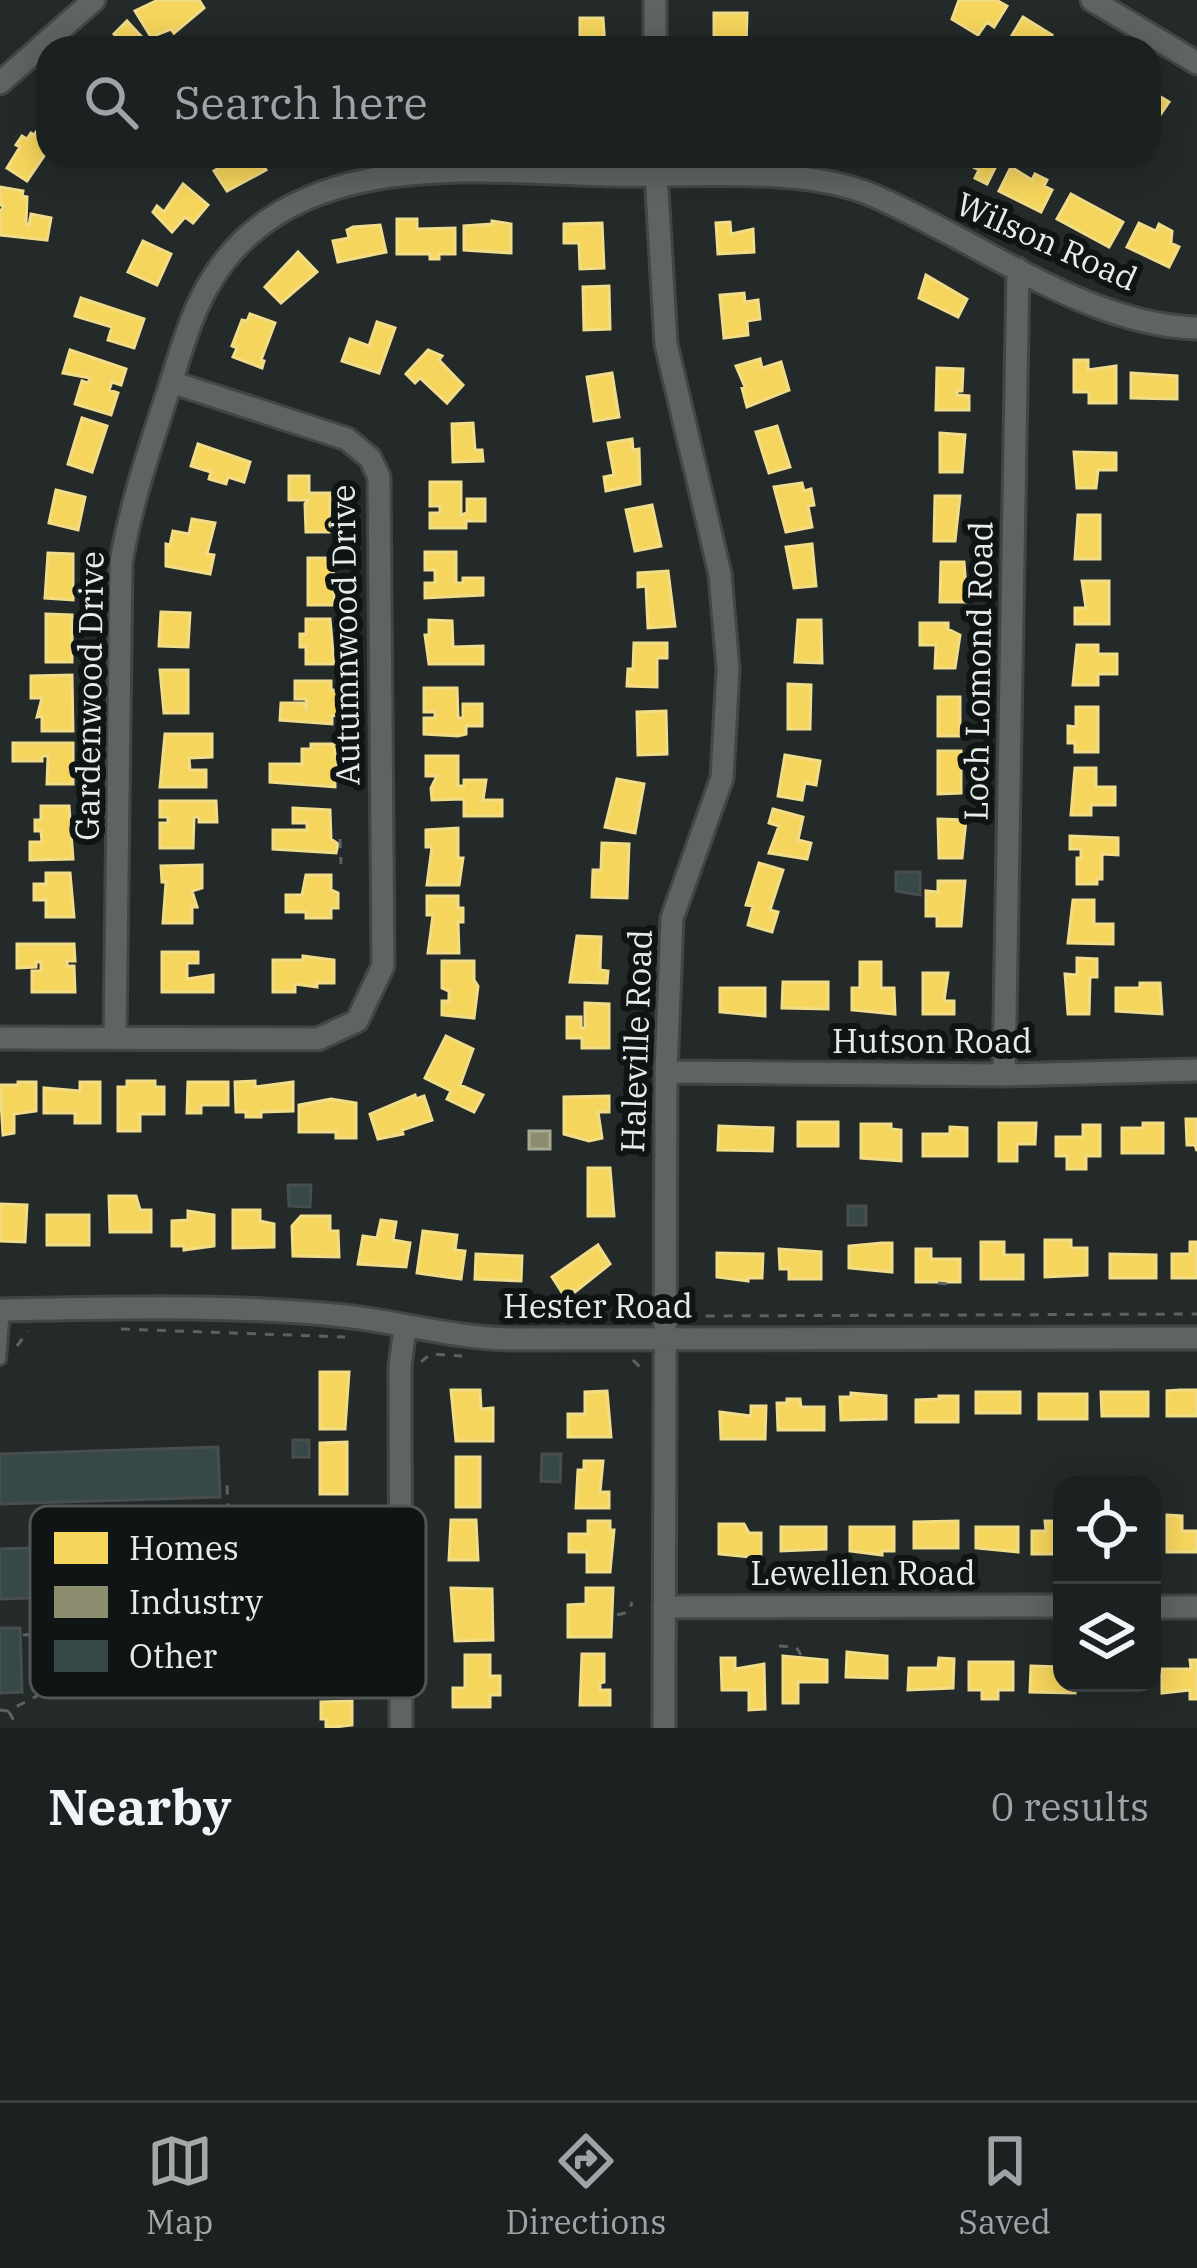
<!DOCTYPE html>
<html lang="en">
<head>
<meta charset="utf-8">
<style>
  body { margin:0; font-family:"IBM Plex Serif",serif; background:#282d2d; color:#f1f3f6 }
  .controls { position:absolute; right:36px; bottom:36px; display:grid; overflow:hidden; border-radius:24px; box-shadow:0 6px 30px #0003 }
  .controls button { width:108px; height:108px; display:grid; place-items:center; padding:0; border:0; border-bottom:3px solid #393e3e; background:#1b2020; color:#f1f3f6; font:60px sans-serif }
  .list { margin:0; padding:0; list-style:none }
  h2 { display:flex; justify-content:space-between; align-items:center; height:156px; margin:0; padding:0 48px; font-size:51px }
  h2 small { font-size:39px; font-weight:400; color:#a0a3a5 }
  .icon { flex:none; width:66px; height:66px; fill:none; stroke:currentColor; stroke-width:2; stroke-linecap:round; stroke-linejoin:round }
  .map { position:relative; flex:none; width:1197px; height:1728px; overflow:hidden }
  .search { position:absolute; background:#1b2020; box-shadow:0 6px 30px #0003; left:36px; right:36px; top:36px; height:132px; display:flex; align-items:center; gap:30px; box-sizing:border-box; padding:0 42px; border-radius:36px; color:#a0a3a5; font-size:45px }
  .sheet { height:372px; background:#1b2020 }
  nav { display:flex; justify-content:space-around; align-items:center; box-sizing:border-box; height:168px; border-top:3px solid #393e3e; background:#1b2020; font-size:33px; color:#a0a3a5 }
  nav a { display:grid; justify-items:center; gap:6px }
  nav .on { color:#a2a9a8 }
  .map>svg:first-child { display:block }
</style>
</head>
<body>
<div class="map">
<svg width="1197" height="1728" viewBox="0 0 1197 1728">
  <rect width="100%" height="100%" fill="#242a2a"/>
  <path fill="#f6d55c" stroke="#f1dc87" stroke-width="3" d="M158 0H199L204 8 174 33 171 29 151 37 135 11Z
    M959 0H996L1007 6 994 27 987 22 978 35 952 19Z
    M714 13H747L746 48H719V36H714Z
    M1023 17 1052 35 1045 48H1030L1011 37Z
    M580 18H603L605 48H580Z
    M127 21 150 46 100 48 116 36 114 34Z
    M1149 90 1169 102 1154 124 1149 121Z
    M42 124 48 128V150L27 181 7 168 20 147 16 145 22 136 27 139 31 133 34 135Z
    M237 156H258L266 170 227 191 214 171Z
    M1001 156 987 184 975 178 979 170 953 157Z
    M1011 167 1032 180 1035 174 1047 180 1044 186 1052 190 1041 212 999 191Z
    M183 184 208 205 193 223 185 217 172 232 153 212 157 206 164 212Z
    M0 187 23 191 22 196 27 197 26 224 29 225 31 214 51 218 47 240 0 235V212L4 206 0 205Z
    M1071 194 1123 222 1109 247 1057 219Z
    M397 219H417V229L455 228V254H439V259H430V254H397Z
    M492 221 511 224V253L464 250V226L492 224Z
    M730 222 731 234 753 229 754 252 718 254 716 223Z
    M602 223 604 268 580 269 579 243H564V224Z
    M1139 223 1156 231 1159 224 1172 231 1171 243 1179 247 1169 267 1127 247Z
    M380 225 386 252 338 262 333 241 349 238 347 230 353 227Z
    M143 241 171 254 157 285 128 272Z
    M298 252 317 272 281 303 265 287Z
    M926 275 967 299 958 317 919 298Z
    M609 286 610 329 584 330 583 287Z
    M744 293 745 302 758 300 760 319 747 321 748 335 724 338 720 295Z
    M81 298 144 319 134 348 108 340 112 327 75 316Z
    M250 314 275 323 261 360 264 361 262 368 233 357 237 348 232 346 242 320 247 321Z
    M377 322 395 328 379 373 342 361 350 339 369 346Z
    M70 350 126 369 121 385 112 382 109 390 118 393 111 415 75 404 82 381 88 383 90 378 63 373Z
    M428 350 442 356 439 360 463 385 447 403 420 378 415 383 406 374Z
    M760 359 762 368 781 362 789 390 747 407 742 388 745 387 736 366Z
    M1074 360H1088V370L1116 366V403H1089V392H1074Z
    M937 368 963 369 962 391H957V395L969 396V410H936Z
    M612 373 619 417 594 421 587 377Z
    M1131 373 1177 376V399L1131 398Z
    M82 418 107 426 92 472 68 464Z
    M473 423 475 450H482L483 461 453 462 452 424Z
    M777 426 790 467 769 473 756 432Z
    M940 433 965 435 962 472H940Z
    M632 439 633 450 639 449 640 484 606 491 604 477 614 475 608 443Z
    M198 444 250 462 244 482 228 477 226 484 209 479 211 472 191 466Z
    M1074 452 1116 453V470H1098L1096 488H1077Z
    M289 476H309V493H330L329 532H306L305 504 308 500H289Z
    M430 482H461V515L467 513V499H485V521H466V528H430V513H440V506H430Z
    M802 483 804 491 811 489 814 505 808 506 812 527 786 532 774 487Z
    M56 490 85 497 78 530 49 523Z
    M935 496H960L955 541H934Z
    M652 505 661 546 635 551 626 510Z
    M1078 515H1100V559H1075Z
    M192 519 215 523 207 554 214 555 210 574 166 566V544L170 545 173 531 189 534Z
    M812 544 816 586 794 588 786 547Z
    M425 552H456V583H463V578H483V595L425 598V583H435V570H425Z
    M48 553 73 554V600L45 598Z
    M308 558H333L334 605H308Z
    M941 562H964L967 602H940Z
    M668 571 675 626 648 628 646 586 638 587V573Z
    M1082 581H1109V624H1075V608H1086Z
    M161 612 190 613 188 647 159 646Z
    M46 614 72 615V662H46Z
    M306 619H330L334 664H306V647H300V634H306Z
    M429 620 452 621 453 647 483 646V664H429L425 635H429Z
    M798 620H821L822 663 795 662Z
    M920 623H948V629L960 635 955 668H935L936 645H920Z
    M634 643H667V658H657V687L627 686 628 669H633Z
    M1077 645H1098V654H1117V674H1098V685H1073Z
    M160 670H188V713H164Z
    M72 675 73 731H42V716L37 717 42 698H31V676Z
    M295 681H331V690H338V715L332 716V724L280 720 281 703H303L306 708V699H295Z
    M788 684 811 685 810 729H788Z
    M424 688H457L458 718H463V704H482V726H466V734L458 736 424 734V718H435V712H424Z
    M938 697H960V736H938Z
    M1076 707H1098V752H1075V743H1068V726L1076 727Z
    M666 711 667 754 638 755 637 712Z
    M165 734H212V757L189 758 190 770H206V787H160Z
    M13 743H73V784H47L48 756H42V761H13Z
    M311 744H334L338 778H335V787L270 782V764H302V749H311Z
    M938 751H961V793L938 794Z
    M785 755 820 761 816 785 805 783 802 800 778 796Z
    M426 756H458V786H464V780H486L483 800H502V816H464V799L432 800 431 788 437 776H426Z
    M1075 768H1096V787H1115V805H1091V815H1071Z
    M617 779 644 784 635 833 605 827Z
    M160 801H216L217 822H199V817H194L193 848H160V823H168V817H160Z
    M41 806H69L73 859 30 860V842H42L41 831H35V820H41Z
    M293 808 330 810 331 839 338 844 336 853 273 849V830H307V823H293Z
    M773 809 803 817 798 840 811 843 807 859 769 853 779 826 769 823Z
    M938 819 966 820 962 858H939Z
    M458 828V858H463L459 885H427L432 847H426V830Z
    M1070 836 1118 838V855L1102 854V879H1097V884H1077V858H1081V849H1070Z
    M602 843 629 844 627 898 592 897 593 870H601Z
    M759 863 783 870 770 910 778 912 772 932 748 925 753 906 746 905Z
    M202 865V888L192 891 197 907H192V923H163L166 882H162L161 866Z
    M46 873H70L74 917H46V900H34V884H46Z
    M306 875H331V890L338 893V908H331V918H306V912H286V895H302Z
    M938 881H965L961 926H937V916H926V891L938 892Z
    M427 896H458V908H463V922H458L459 953H428L433 915H427Z
    M1073 900H1094V924H1113V944L1068 943Z
    M577 936 601 937 600 970 608 971 607 983 570 982Z
    M17 944H74L75 961H67V966H74L75 992H32V971H41V962H36V967L17 968Z
    M162 952H198V963H187V979L213 975V992H162Z
    M303 956 334 960V983H317V987L295 984V992H273V960H303Z
    M1077 958 1097 959V977H1090L1089 1014H1068L1065 974 1077 975Z
    M442 961H474V980L478 986 474 1018 442 1015V1001H449V991L442 988Z
    M860 962H881V988H894L895 1014 852 1010V988H860Z
    M923 973H948L944 1001H954V1014H923Z
    M783 982H828V1009L782 1008Z
    M1140 983H1160L1162 1014 1116 1011V988H1140Z
    M720 988H765V1016L720 1012Z
    M585 1003 609 1004V1048H582V1038H567V1017H581V1028H585Z
    M446 1036 473 1049 460 1085 483 1095 474 1112 447 1099 451 1091 425 1078Z
    M127 1081H155V1087H164V1114H140V1131H118V1087H127Z
    M255 1081V1087L293 1082V1111L261 1112V1117H246V1112H236L235 1082Z
    M18 1082H36V1111L14 1114V1133L3 1135 0 1085H18Z
    M80 1082H100V1123H75V1113H44V1088L80 1091Z
    M188 1082H228V1105H201V1113H187Z
    M415 1095 416 1099 424 1096 432 1120 402 1130 403 1134 378 1139 370 1114Z
    M609 1096V1112H598L602 1138 589 1141 564 1134V1097Z
    M331 1099 356 1103V1138H336V1132H299V1105Z
    M1186 1119H1197V1151L1195 1145H1187Z
    M798 1122H838V1146H798Z
    M999 1123H1036L1035 1144H1017V1161H999Z
    M1143 1123H1163V1153H1122V1128H1143Z
    M861 1124H891V1129L901 1130V1161L861 1158Z
    M1083 1125H1100V1156H1086V1169H1067V1156H1056V1137H1083Z
    M719 1126 773 1128 772 1151 718 1150Z
    M950 1127 967 1128V1156H923V1134H950Z
    M588 1168H610L614 1216H588Z
    M109 1196H136L140 1210H151V1232H110Z
    M0 1204 27 1205 25 1242 0 1241Z
    M233 1210H260V1221L274 1224V1247L233 1248Z
    M188 1211 214 1215V1246L184 1250V1246H172V1221L188 1220Z
    M47 1215H89V1245H47Z
    M301 1216H330V1231H338L339 1257 293 1256 292 1226Z
    M381 1220 396 1222 393 1240 410 1243 406 1267 358 1264 363 1236 377 1238Z
    M423 1231 457 1235 455 1250 465 1251 461 1279 417 1273Z
    M1045 1240H1071V1248H1087V1275L1045 1277Z
    M981 1242H1004V1255H1023V1279H981Z
    M1190 1242H1197V1278H1172V1254H1190Z
    M882 1243H892V1272L849 1268V1246Z
    M598 1245 610 1264 575 1292 573 1288 563 1294 552 1277Z
    M779 1249 821 1252V1279H789V1269H780Z
    M916 1249H931V1259H960V1282H916Z
    M717 1253 763 1254 762 1278H748V1281L717 1277Z
    M476 1254 522 1256 521 1281 475 1279Z
    M1110 1254 1156 1255V1278H1110Z
    M320 1372H349L345 1429H320Z
    M451 1390H480L481 1409 493 1408V1441H456Z
    M1180 1390H1197V1416H1167V1391Z
    M607 1391 611 1437H568V1414H585V1392Z
    M976 1392H1020V1413H976Z
    M1101 1392H1148V1416H1102Z
    M851 1393 886 1396V1419L841 1420 840 1397H851Z
    M1039 1394H1087V1419H1039Z
    M939 1396H958V1422H916V1400L939 1399Z
    M787 1399H800L801 1407H824V1430H778L777 1403H787Z
    M751 1406H766L765 1439H721L720 1412 751 1416Z
    M347 1442V1494H320V1443Z
    M456 1457H480V1507H456Z
    M584 1461H603L600 1492H609V1508H576L578 1470H584Z
    M1167 1515 1182 1516V1531H1197V1552H1167Z
    M451 1520H476L478 1560H449Z
    M588 1521H610V1530H614L610 1572H587V1552H569V1534H588Z
    M958 1521V1548H914V1522Z
    M1045 1521H1057V1530H1062V1554H1032V1531H1046Z
    M719 1524H744L749 1533H761V1558L719 1554Z
    M781 1527H826V1549L781 1551Z
    M850 1527H894V1551H882V1555L850 1551Z
    M976 1527H1018V1552L976 1548Z
    M451 1588 492 1589 493 1640 455 1641Z
    M586 1588H613L611 1637H568V1605L586 1604Z
    M847 1652 887 1656V1678L846 1677Z
    M582 1654H604V1682L600 1683V1690H610V1705H580Z
    M465 1655H490V1676H500V1695H490V1707H453V1688H465Z
    M783 1656 827 1660V1682H798V1703H783Z
    M721 1658H735V1669L764 1664 765 1709 749 1710V1690H722Z
    M939 1658 954 1659 953 1688 908 1690 909 1668H938Z
    M1190 1660H1197V1699H1190V1690L1162 1693V1669H1191Z
    M969 1662H1013V1690H998V1699H982V1690H969Z
    M1031 1666 1062 1667V1683H1075V1693L1030 1692Z
    M352 1701V1725L326 1728V1719H321V1702Z"/>
  <path fill="#8c8c6e" stroke="#a7a994" stroke-width="3" d="M529 1131H550V1149H529Z"/>
  <path fill="#364847" stroke="#484e4d" stroke-width="3" d="M896 872H920V895L896 891Z
    M288 1185H311L310 1207 289 1206Z
    M848 1206H866V1225H848Z
    M293 1440H309V1457H293Z
    M218 1447 220 1497 0 1504V1454Z
    M542 1454H561L560 1482 541 1481Z
    M209 1542 211 1592 0 1599V1549Z
    M0 1628H20L22 1692 0 1693Z"/>
  <g fill="none" stroke-linecap="round" stroke-linejoin="round">
    <defs>
      <path id="service" d="M0 1359 4 1310"/>
      <path id="minor" d="M1092 0 1197 63
        M655 48V0
        M0 83 94 0
        M655 156 666 344 720 574 728 669 722 778 672 918 666 1072 664 1728
        M0 1038 318 1039 357 1021 383 966 379 477 370 458 347 439 171 382
        M115 1038 121 563C131 503 150 447 169 389 181 352 191 312 212 279 295 146 478 172 612 175 690 177 801 165 872 195 972 237 1086 326 1197 328
        M666 1072 1004 1075 1197 1070
        M1004 1075 1018 269
        M0 1310C114 1308 231 1304 344 1316 400 1322 453 1338 510 1339L1197 1338
        M664 1607 1062 1606
        M1152 1607H1197
        M401 1728 400 1366 405 1328"/>
    </defs>
    <use href="#service" stroke="#414746" stroke-width="16"/>
    <use href="#minor" stroke="#414746" stroke-width="27"/>
    <path stroke="#5c6161" stroke-width="3" stroke-dasharray="9 9" stroke-linecap="butt" d="M336 628V656
      M340 839 341 864
      M938 1283 955 1285
      M689 1311 698 1316 1197 1314
      M121 1329 345 1337
      M17 1346 28 1331
      M633 1360 644 1371
      M421 1362 430 1354 462 1356
      M349 1531 352 1534 353 1552
      M86 1600 88 1670
      M155 1605 229 1602
      M617 1615 629 1612 632 1602
      M23 1635 87 1631
      M779 1646 796 1647 801 1655
      M75 1678 102 1683 231 1680 227 1481
      M0 1710 8 1711 104 1661
      M9 1712 18 1728"/>
    <use href="#service" stroke="#5f6363" stroke-width="10"/>
    <use href="#minor" stroke="#5f6363" stroke-width="21"/>
  </g>
  <g text-anchor="middle" stroke-width="12" stroke-linejoin="round" paint-order="stroke">
    <g font-size="33" fill="#e6eeec" stroke="#0f1414">
      <text transform="translate(1047 241) rotate(24)" y="12">Wilson Road</text>
      <text transform="translate(345 635) rotate(-91)" y="12">Autumnwood Drive</text>
      <text transform="translate(978 671) rotate(-89)" y="12">Loch Lomond Road</text>
      <text transform="translate(89 696) rotate(-89)" y="12">Gardenwood Drive</text>
      <text transform="translate(636 1041) rotate(-88)" y="12">Haleville Road</text>
      <text x="932" y="1053">Hutson Road</text>
      <text x="598" y="1318">Hester Road</text>
      <text x="863" y="1585">Lewellen Road</text>
    </g>
  </g>
  <rect x="30" y="1506" width="396" height="192" rx="18" fill="#0f1414" stroke="#505555" stroke-width="3"/>
  <rect x="54" y="1532" width="54" height="32" fill="#f6d55c"/>
  <rect x="54" y="1586" width="54" height="32" fill="#8c8c6e"/>
  <rect x="54" y="1640" width="54" height="32" fill="#364847"/>
  <g font-size="33" fill="#e6eeec">
    <text x="129" y="1560">Homes</text>
    <text x="129" y="1614">Industry</text>
    <text x="129" y="1668">Other</text>
  </g>
</svg>
<div class="controls">
<button><svg class="icon" aria-label="locate" viewBox="0 0 24 24"><circle cx="12" cy="12" r="6"/><path d="M12 2v4M12 18v4M2 12h4M18 12h4"/></svg></button>
<button><svg class="icon" aria-label="layers" viewBox="0 0 24 24"><path d="M12 4l9 5-9 5-9-5zM3 14l9 5 9-5"/></svg></button>
</div>
<div class="search"><svg class="icon" aria-label="search" viewBox="0 0 24 24"><circle cx="10" cy="10" r="6"/><path d="M15 15l6 6"/></svg>Search here</div>
</div>
<section class="sheet">
<h2>Nearby<small>0 results</small></h2>
<ul class="list">
</ul>
</section>
<nav>
<a class="on"><svg class="icon" aria-label="map" viewBox="0 0 24 24"><path d="M3 6l6-2 6 2 6-2v14l-6 2-6-2-6 2zM9 4v14M15 6v14"/></svg>Map</a>
<a><svg class="icon" aria-label="directions" viewBox="0 0 24 24"><path d="M12 3l9 9-9 9-9-9zM9 14v-3h6M13 9l2 2-2 2"/></svg>Directions</a>
<a><svg class="icon" aria-label="saved" viewBox="0 0 24 24"><path d="M7 4h10v16l-5-4-5 4z"/></svg>Saved</a>
</nav>
</body>
</html>
